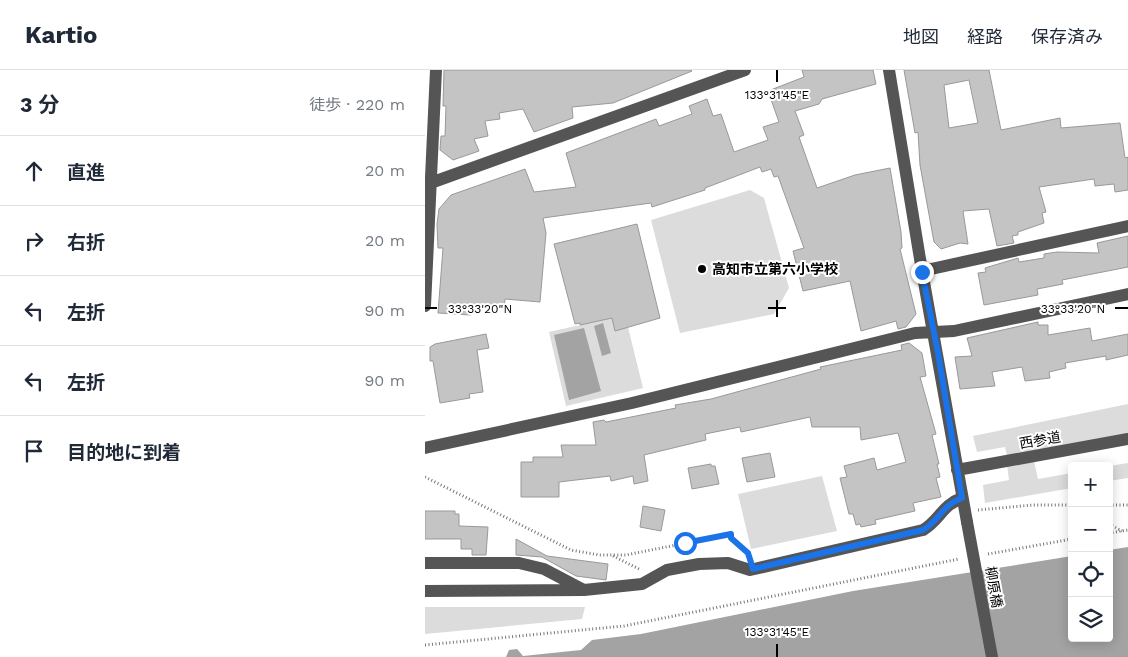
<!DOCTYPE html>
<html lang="ja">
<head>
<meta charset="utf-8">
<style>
  body { margin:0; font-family:"Work Sans","Noto Sans JP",sans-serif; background:#f2f2f3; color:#1f2937 }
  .controls { position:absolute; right:15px; bottom:15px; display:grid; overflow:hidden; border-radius:5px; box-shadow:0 2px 12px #0003 }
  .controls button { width:45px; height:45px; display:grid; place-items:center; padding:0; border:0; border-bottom:1px solid #e0e1e3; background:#fff; color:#1f2937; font:25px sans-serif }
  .stop { position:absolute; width:15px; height:15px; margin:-11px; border:4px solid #1a73e8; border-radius:50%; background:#fff }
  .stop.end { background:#1a73e8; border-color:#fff; box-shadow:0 1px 5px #0008 }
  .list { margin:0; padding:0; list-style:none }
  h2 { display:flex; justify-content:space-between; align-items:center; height:65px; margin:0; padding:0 20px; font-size:21px }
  h2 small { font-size:16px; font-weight:400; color:#747a83 }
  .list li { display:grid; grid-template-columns:32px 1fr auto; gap:15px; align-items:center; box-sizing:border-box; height:70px; padding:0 20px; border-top:1px solid #e0e1e3 }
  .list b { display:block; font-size:19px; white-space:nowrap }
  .list em { font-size:16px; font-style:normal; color:#747a83 }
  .icon { flex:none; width:28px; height:28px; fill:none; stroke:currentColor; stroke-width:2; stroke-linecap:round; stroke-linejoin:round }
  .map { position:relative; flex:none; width:703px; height:587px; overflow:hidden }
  header { display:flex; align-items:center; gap:30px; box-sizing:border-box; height:70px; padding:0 25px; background:#fff; border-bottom:1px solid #e0e1e3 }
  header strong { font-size:24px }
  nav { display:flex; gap:28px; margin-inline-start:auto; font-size:18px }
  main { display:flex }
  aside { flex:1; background:#fff }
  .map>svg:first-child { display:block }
</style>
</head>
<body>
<header>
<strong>Kartio</strong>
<nav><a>地図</a><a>経路</a><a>保存済み</a></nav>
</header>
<main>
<aside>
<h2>3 分<small>徒歩 · 220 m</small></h2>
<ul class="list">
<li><svg class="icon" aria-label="ahead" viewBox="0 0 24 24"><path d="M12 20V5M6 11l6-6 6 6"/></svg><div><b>直進</b></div><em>20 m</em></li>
<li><svg class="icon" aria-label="right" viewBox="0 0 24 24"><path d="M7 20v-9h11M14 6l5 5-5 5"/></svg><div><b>右折</b></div><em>20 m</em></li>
<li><svg class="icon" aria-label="left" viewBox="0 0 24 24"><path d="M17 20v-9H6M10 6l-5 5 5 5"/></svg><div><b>左折</b></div><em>90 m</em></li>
<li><svg class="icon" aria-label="left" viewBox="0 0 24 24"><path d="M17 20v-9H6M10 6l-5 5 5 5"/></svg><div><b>左折</b></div><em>90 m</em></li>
<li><svg class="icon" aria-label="arrive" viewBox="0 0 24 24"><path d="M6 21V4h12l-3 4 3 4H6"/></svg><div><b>目的地に到着</b></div></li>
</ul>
</aside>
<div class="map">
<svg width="703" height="587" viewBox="0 0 703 587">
  <rect width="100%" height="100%" fill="#fff"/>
  <path fill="#dcdcdc" d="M325 120 339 128 364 218 349 244 255 263 226 150Z
    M200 245 218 318 141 336 124 262Z
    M703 334V365L582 386 580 377 552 382 548 366Z
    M609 391 613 409 647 403V418L560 433 558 415 584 410 582 395Z
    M703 393V408L684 411V396Z
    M397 406 412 461 326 479 313 424Z
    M0 537H160L157 549 0 564Z"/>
  <path fill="#a3a3a3" d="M178 253 186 283 177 286 169 256Z
    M159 258 176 321 144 330 129 265Z
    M703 477V587H81L84 580 92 579 98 586 156 580 167 570 216 564 428 521 647 486V568H684V480Z"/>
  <path fill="#c4c4c4" stroke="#999" fill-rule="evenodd" d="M19 0H266L267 1 188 33 147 37 148 48 109 62 98 39 74 43 75 49 60 51 63 66 49 69 54 81 28 90 15 80 16 66H20L21 36H18Z
    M377 0H448L451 14 397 29 394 34 370 41 379 65 374 67 392 118 430 105 465 98 476 162 477 178 475 179 491 244 481 257 473 259 471 251 436 261 425 211 378 221 368 181 379 178 353 106 349 107 346 99 337 102 335 97 280 118V120L227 137 226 133 118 148 121 163 115 232 80 229 79 238 44 237 46 245 13 243 18 178H13L12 154 14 139 26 125 100 99 109 122 151 117 141 83 231 49 234 56 267 44 264 36 282 29 288 46 296 44 309 82 343 70 338 57 354 52 343 21 379 7Z
    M479 0H564L576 60 635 48 636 58 695 53 700 88 703 87V120L690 122 689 114 670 116 669 109 614 117 621 142 617 143 619 153 593 162V165L587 166 589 173 572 176 564 139 538 141 543 174 535 173 516 179 509 172 495 95 493 62 490 63ZM544 10 553 53 524 58 519 15Z
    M212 154 235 248 190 261 187 248 155 255V253L150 254 129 174Z
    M703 166V197L637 210 638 214 612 219 613 225 559 235 553 203 561 202 560 198 593 188 594 192 619 188V184L632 182 674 183 672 173Z
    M613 252V255H623V265L665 258 667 271 703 264V285L681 290V286L640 293 641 298 624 302 625 308 600 311 597 297 567 302 570 316 535 319 530 287 547 286 542 268Z
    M61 264 64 278 52 280 58 322 44 324 45 328 15 333 8 291H5V277L10 274Z
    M484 273 497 283 501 306 495 307 511 364 507 365 514 394H512L515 407 511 408 516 427 488 433 490 441 450 450 451 454 436 457 435 454 431 455 428 444H424L415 408 422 407 419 396 449 388 452 400 481 392 473 363 436 370 435 357H387L385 347 316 362 315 357 280 364 281 370 219 385 223 411 209 414 208 406 186 411 185 406 134 412V427H96V392H108V387H138L136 375H171L168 352 179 350 181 352 251 338 250 335 286 329 396 299 395 297 477 280 476 275Z
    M345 383 350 407 322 412 317 388Z
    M286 394V396H290L294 414 267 419 263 398Z
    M218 436 240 440 236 461 215 457Z
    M0 441H30V444H34V456L63 457 61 485H47V479H36V469H0Z
    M91 469 122 486 183 494 181 510 151 506 117 487 91 485Z"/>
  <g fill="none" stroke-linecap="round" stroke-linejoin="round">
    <path stroke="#777" stroke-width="3" stroke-dasharray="1 2.5" stroke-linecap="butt" d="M0 407 146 480 174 485H201L306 464V468L323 483
      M684 435H703
      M553 440 608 435H647
      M684 454 697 461
      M684 463 703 460
      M563 484 647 469
      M188 486 214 499
      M0 575 199 556 534 489"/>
    <path stroke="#555" stroke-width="12" d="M464 0 497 201 542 452
      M0 115 320 0
      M497 201 703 156
      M0 236 11 0
      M0 378 207 333 490 263 529 261 703 224
      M532 400 703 369
      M0 493H94L119 499 157 519
      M0 521 159 520 217 514 242 500 274 494 303 493 325 500 498 460C515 450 517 435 537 428"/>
    <path stroke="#555" stroke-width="12" d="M542 452 567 587"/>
  </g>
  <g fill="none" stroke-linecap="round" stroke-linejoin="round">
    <path stroke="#1a73e8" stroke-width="6" d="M260 473 306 464V468L323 483 328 499 498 460C515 450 517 435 537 428L513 283 497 202"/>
  </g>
  <path fill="none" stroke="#000" stroke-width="2" d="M352 0V12M352 230V247M0 238H12M343 238H361M690 238H703M352 574V587"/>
  <circle fill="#000" stroke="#fff" stroke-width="2" cx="277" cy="199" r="5"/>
  <g text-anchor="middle" stroke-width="4" stroke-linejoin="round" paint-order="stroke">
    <g font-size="14" font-weight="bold" fill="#000" stroke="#fff" text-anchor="start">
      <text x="287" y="204">高知市立第六小学校</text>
    </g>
    <g font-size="14" fill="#000" stroke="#fff">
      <text transform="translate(615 370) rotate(-10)" y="5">西参道</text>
      <text transform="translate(569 517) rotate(80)" y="5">柳原橋</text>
    </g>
  </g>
  <g font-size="12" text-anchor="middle" fill="#000" stroke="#fff" stroke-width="4" stroke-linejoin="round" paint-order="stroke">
    <text x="352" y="29">133°31'45"E</text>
    <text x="55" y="243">33°33'20"N</text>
    <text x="648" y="243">33°33'20"N</text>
    <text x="352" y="566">133°31'45"E</text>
  </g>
</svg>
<div class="controls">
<button>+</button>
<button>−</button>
<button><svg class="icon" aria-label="locate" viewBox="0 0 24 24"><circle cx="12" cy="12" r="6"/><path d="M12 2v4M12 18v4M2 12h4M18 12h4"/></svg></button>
<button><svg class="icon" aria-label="layers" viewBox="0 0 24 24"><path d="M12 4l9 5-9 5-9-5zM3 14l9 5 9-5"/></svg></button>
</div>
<div class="stop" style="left:260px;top:473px"></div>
<div class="stop end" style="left:497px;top:202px"></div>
</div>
</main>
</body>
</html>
